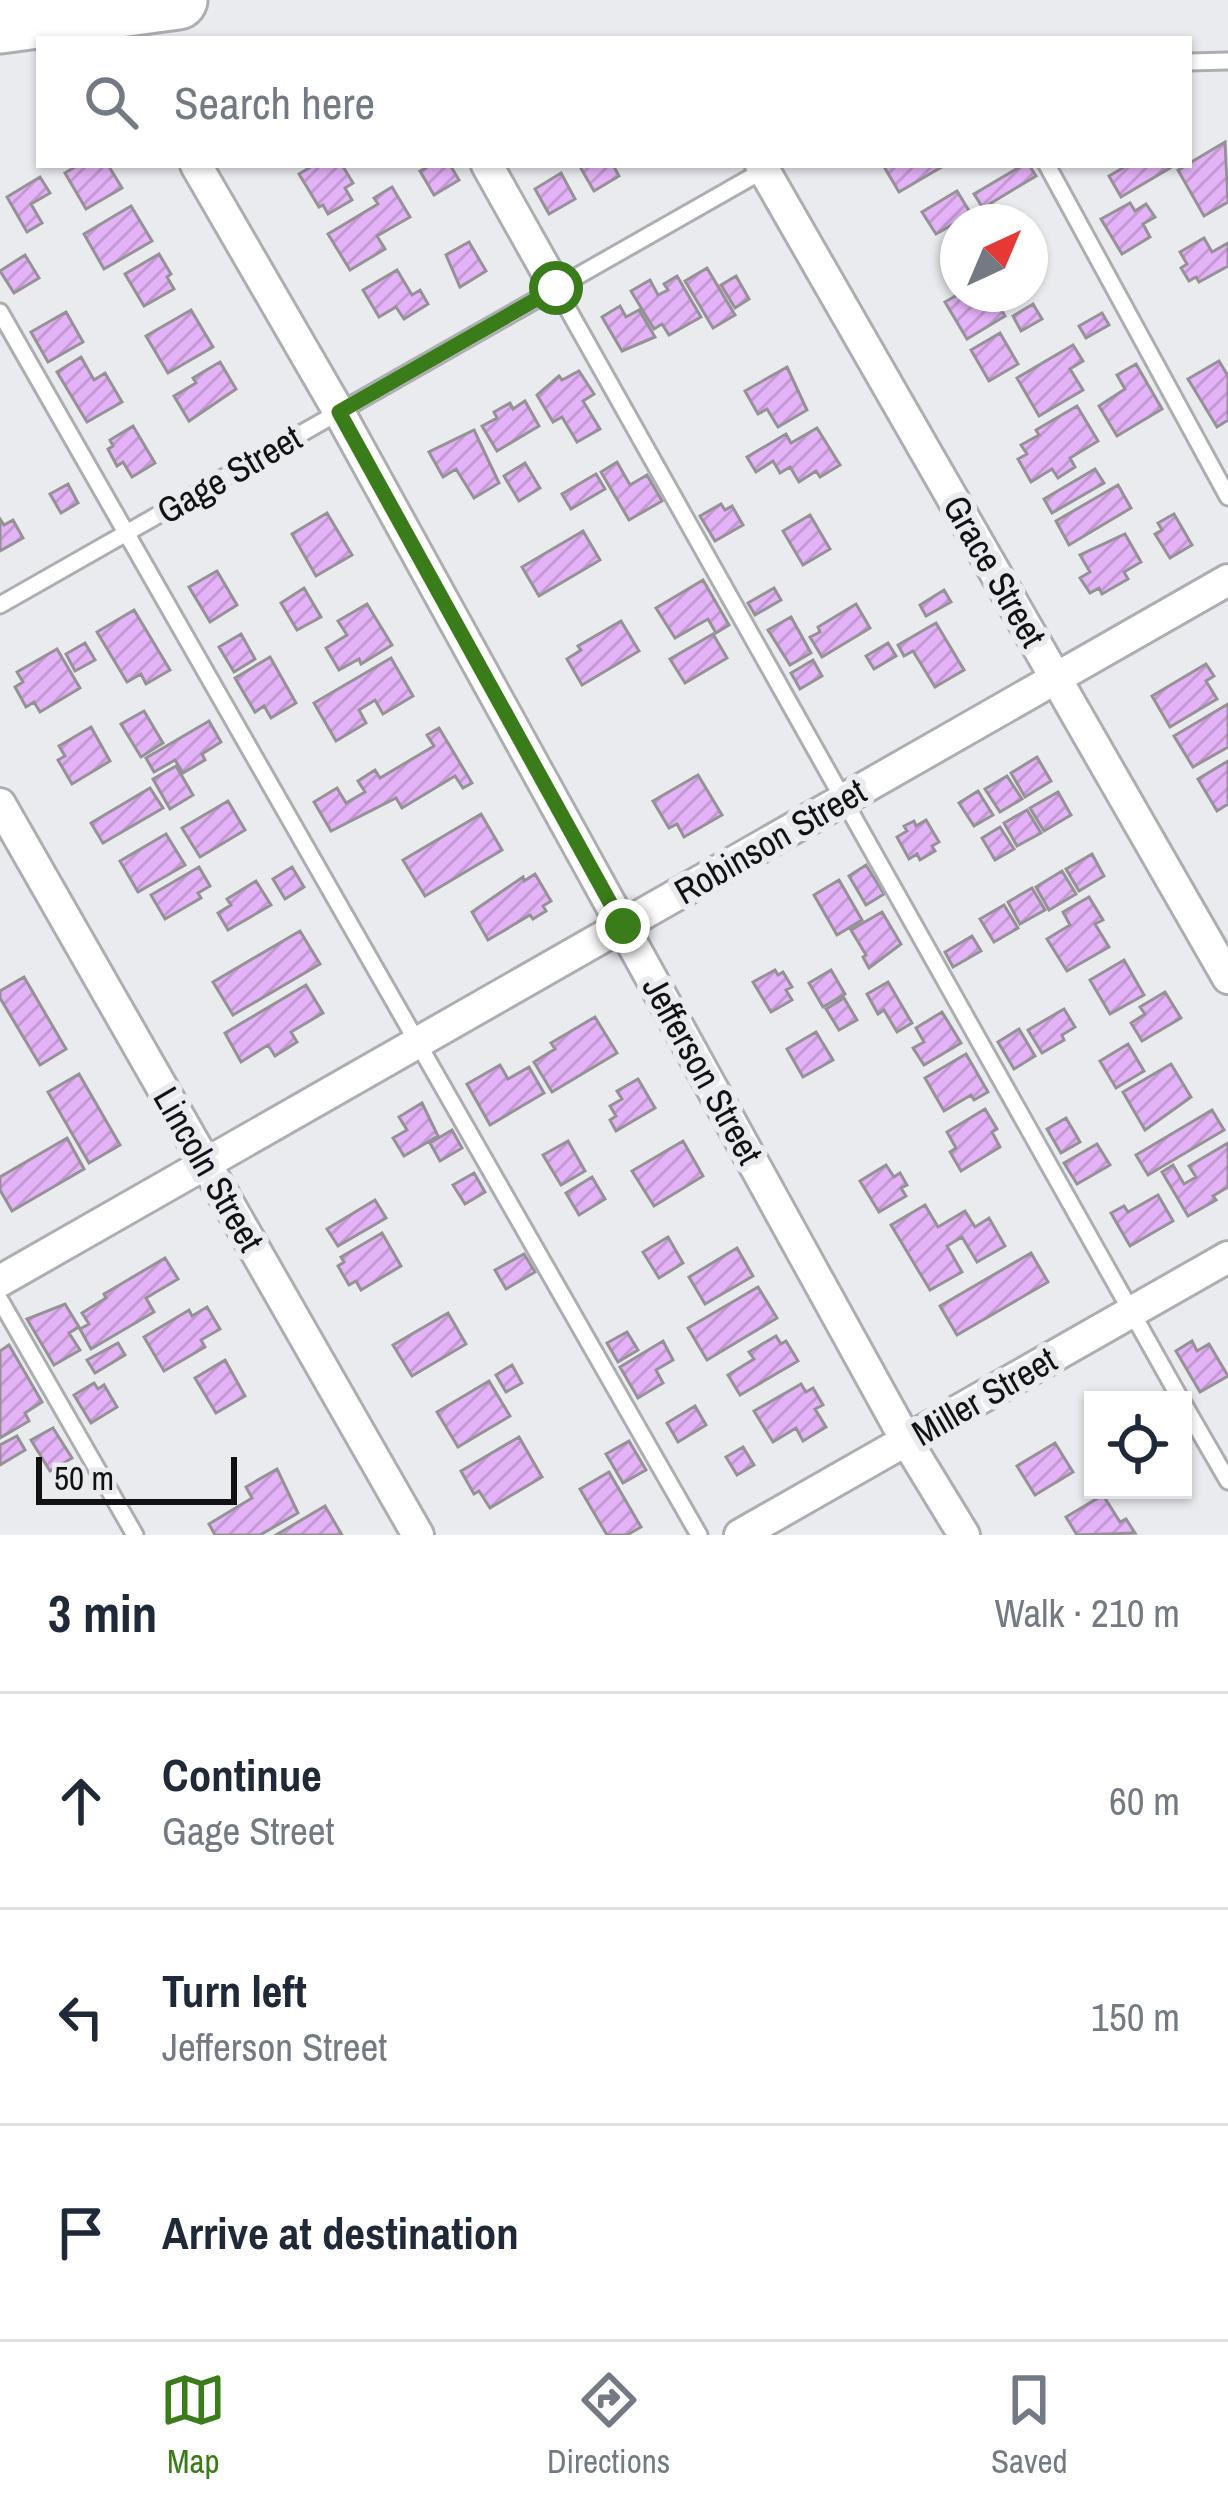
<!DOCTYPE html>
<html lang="en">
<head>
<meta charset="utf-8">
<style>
  body { margin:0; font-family:"Archivo Narrow",sans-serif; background:#f6f6f7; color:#1f2937 }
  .controls { position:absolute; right:36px; bottom:36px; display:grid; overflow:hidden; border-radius:0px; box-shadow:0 3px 9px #0004 }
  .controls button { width:108px; height:108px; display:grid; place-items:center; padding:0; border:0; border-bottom:3px solid #e0e1e3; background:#fff; color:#1f2937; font:60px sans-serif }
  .compass { position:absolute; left:940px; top:204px; width:108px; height:108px; border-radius:50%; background:#fff; box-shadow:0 3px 9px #0004; rotate:44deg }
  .scale { position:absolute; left:36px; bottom:30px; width:201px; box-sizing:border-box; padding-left:12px; border:6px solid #121214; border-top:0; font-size:33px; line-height:42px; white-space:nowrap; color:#121214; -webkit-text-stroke:9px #eaebef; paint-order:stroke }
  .stop { position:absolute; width:36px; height:36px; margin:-27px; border:9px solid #3b7c1a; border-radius:50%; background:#fff }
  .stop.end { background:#3b7c1a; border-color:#fff; box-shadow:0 3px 12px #0008 }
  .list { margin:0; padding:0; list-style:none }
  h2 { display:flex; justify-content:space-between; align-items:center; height:156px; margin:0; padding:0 48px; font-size:51px }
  h2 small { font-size:39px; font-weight:400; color:#747a83 }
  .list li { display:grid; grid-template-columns:78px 1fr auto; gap:36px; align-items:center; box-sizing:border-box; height:216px; padding:0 48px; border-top:3px solid #e0e1e3 }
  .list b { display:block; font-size:45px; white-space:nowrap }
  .list p { margin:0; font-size:39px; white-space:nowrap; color:#747a83 }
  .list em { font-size:39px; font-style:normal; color:#747a83 }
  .icon { flex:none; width:66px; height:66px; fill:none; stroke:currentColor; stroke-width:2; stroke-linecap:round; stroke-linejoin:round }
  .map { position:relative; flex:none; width:1228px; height:1535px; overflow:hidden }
  .search { position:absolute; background:#fff; box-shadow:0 3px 9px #0004; left:36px; right:36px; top:36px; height:132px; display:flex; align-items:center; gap:30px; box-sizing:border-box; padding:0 42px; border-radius:0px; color:#747a83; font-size:45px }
  .sheet { height:804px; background:#fff }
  nav { display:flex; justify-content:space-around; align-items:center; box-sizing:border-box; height:168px; border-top:3px solid #e0e1e3; background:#fff; font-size:33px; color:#747a83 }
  nav a { display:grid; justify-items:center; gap:6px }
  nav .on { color:#3b7c1a }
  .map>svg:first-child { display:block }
</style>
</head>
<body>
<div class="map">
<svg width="1228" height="1535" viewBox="0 0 1228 1535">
  <defs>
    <pattern id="building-hatch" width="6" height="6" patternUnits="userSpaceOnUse" patternTransform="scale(3)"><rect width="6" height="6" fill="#e4b2f7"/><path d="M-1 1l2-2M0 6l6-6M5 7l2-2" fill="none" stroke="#c398d3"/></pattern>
  </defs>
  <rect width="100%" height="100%" fill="#eaebef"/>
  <path fill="url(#building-hatch)" stroke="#959296" stroke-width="3" d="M1225 142 1228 202 1204 216 1178 170Z
    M78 165H108L122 188 86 209 65 173Z
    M314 165H342L353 183 345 188 352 200 328 214 323 205 319 207 299 174Z
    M431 165H450L459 180 434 195 420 171Z
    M579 165H613L619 176 594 191Z
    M883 165H945L899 192Z
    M1023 165H1029L1036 176 983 208 974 194Z
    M1128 165H1168L1170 168 1121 197 1109 176Z
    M561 173 575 199 549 214 535 189Z
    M40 177 50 193 31 204 42 223 27 232 7 197Z
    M392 187 410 217 377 236 385 249 350 270 328 234 378 204 374 198Z
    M957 191 971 214 936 234 922 212Z
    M1130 203 1135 211 1146 204 1155 217 1143 224 1150 237 1122 254 1101 219Z
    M131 206 152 241 104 269 84 234Z
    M1204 238 1212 252 1228 243V266L1199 282 1196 277 1189 281 1181 268 1187 264 1180 252Z
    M469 242 486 271 460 287 446 255Z
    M159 254 171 274 167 277 174 289 144 306 125 274Z
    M25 255 39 278 14 293 0 271Z
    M707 268 735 315 713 328 685 281Z
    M397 270 412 295 420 290 428 304 404 319 396 307 379 317 363 290Z
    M677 276 701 317 669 335 662 324 654 329 631 291 650 280 658 295 668 290 664 284Z
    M736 276 749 299 735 308 721 285Z
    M959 294H1013L1016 299 1000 308 1005 316 967 339 945 302Z
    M1033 304 1042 319 1021 331 1013 316Z
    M620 306 626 317 639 310 655 337 622 351 602 317Z
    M191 310 213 347 168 373 146 336Z
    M66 312 83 342 48 362 31 332Z
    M1102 313 1109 325 1086 338 1079 326Z
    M1000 333 1018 364 989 381 971 350Z
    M1073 345 1083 361 1070 369 1083 390 1039 416 1017 378Z
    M81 357 94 380 105 373 122 402 87 422 57 372Z
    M1219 361 1228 376V420L1217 427 1188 379Z
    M220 362 236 389 189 421 174 396 196 383 193 378Z
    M1136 364 1162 409 1117 436 1099 406 1125 389 1117 375Z
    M787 367 807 410 778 427 767 409 758 414 745 391Z
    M579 371 594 394 583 401 600 429 577 442 562 417 553 422 537 395 559 376 562 380Z
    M525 401 539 426 497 451 482 426 497 418 494 412 510 403 513 409Z
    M1077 406 1098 441 1070 458 1075 467 1058 478 1052 469 1031 482 1018 459 1027 454 1021 445 1039 435 1036 430Z
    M133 426 155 463 132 477 123 462 117 466 108 449 113 446 110 440Z
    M817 428 840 465 820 477 816 471 799 482 790 467 780 473 773 461 756 472 747 457 786 434 791 443Z
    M474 430 499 483 474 498 456 469 443 477 429 452Z
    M617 462 630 485 647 475 662 501 629 520 601 472Z
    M525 463 540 488 519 501 504 476Z
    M1095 469 1104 483 1052 513 1044 499Z
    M596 474 605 489 571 509 562 494Z
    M68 484 78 503 61 513 50 494Z
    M1118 485 1131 508 1069 545 1056 521Z
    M721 504 725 510 732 506 743 525 715 541 700 516Z
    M327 513 352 555 316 576 292 534Z
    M1174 514 1192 545 1170 558 1155 534 1162 530 1158 523Z
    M810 515 830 549 803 565 783 531Z
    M0 519 4 525 13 520 23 538 0 551Z
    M583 531 600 560 539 596 522 567Z
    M1125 534 1141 562 1124 572 1128 579 1102 594 1099 588 1090 593 1080 578 1090 572 1080 555Z
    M217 571 237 605 210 622 189 587Z
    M703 580 729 625 716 633 708 619 675 638 656 608Z
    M304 588 321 617 297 630 281 603Z
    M774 588 781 600 755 615 748 603Z
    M944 590 951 602 926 616 920 605Z
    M367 604 392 645 361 664 359 659 339 670 326 648 347 635 338 621Z
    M856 604 870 628 822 657 810 637 820 632 818 627Z
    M134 610 170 670 146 684 141 674 127 682 97 632Z
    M791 617 811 653 790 665 768 630Z
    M621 621 639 651 582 685 567 659 581 650 578 646Z
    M936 623 964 670 935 687 913 651 904 656 898 645Z
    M241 634 255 659 234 672 219 647Z
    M713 634 727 658 685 683 670 659Z
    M85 643 95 660 75 671 66 654Z
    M888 643 896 656 874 669 866 656Z
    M57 649 80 688 40 712 34 702 26 707 15 687 23 682 17 672Z
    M270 657 296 703 271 718 264 706 255 712 235 678Z
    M391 658 413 696 383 714 375 700 359 710 366 723 336 741 314 703Z
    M813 660 822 676 800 689 791 673Z
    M1206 664 1214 676 1206 681 1217 699 1170 727 1152 696Z
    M1228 704V747L1193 767 1174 736Z
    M144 711 163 743 141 757 121 724Z
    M209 721 221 742 202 754 205 760 183 773 175 760 154 772 146 758Z
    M91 727 110 761 72 784 58 760 65 756 59 746Z
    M439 728 472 783 463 788 455 776 402 808 396 798 331 831 314 802 337 788 346 803 365 792 358 781 375 770 380 778 434 746 427 735Z
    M1037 757 1051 781 1025 797 1011 773Z
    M1228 761V804L1217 811 1198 779Z
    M176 766 193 795 170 809 153 779Z
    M698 775 722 815 684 837 677 824 669 828 653 801Z
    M1007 776 1022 799 1000 812 985 789Z
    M150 788 163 808 103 843 91 823Z
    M978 791 993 815 974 826 959 803Z
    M1058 792 1071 815 1044 831 1030 808Z
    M228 801 245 830 200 857 182 828Z
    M1027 810 1041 833 1017 846 1004 823Z
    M481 814 502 850 425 896 403 860Z
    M926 820 939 842 932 846 935 851 920 860 917 854 909 859 897 837 907 831 904 826 914 821 916 826Z
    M1000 827 1014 849 995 860 982 838Z
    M166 834 185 865 138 892 120 861Z
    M1092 854 1104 876 1079 891 1066 869Z
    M866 865 884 894 866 905 849 876Z
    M199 867 210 886 198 893 201 898 165 919 151 895Z
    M292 867 304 887 285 899 273 879Z
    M1062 871 1076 894 1049 910 1036 887Z
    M535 874 551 901 543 906 546 911 533 919 530 915 488 940 472 912 523 877 524 881Z
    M839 880 862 920 837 935 814 895Z
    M256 881 271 905 228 930 218 913 231 905 227 899Z
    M1032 888 1045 910 1020 924 1008 902Z
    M1089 897 1103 920 1095 924 1109 947 1067 971 1047 939 1070 925 1063 912Z
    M1004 905 1018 928 994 942 980 919Z
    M882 912 901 944 869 968 863 957 866 955 851 930Z
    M300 931 320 964 233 1015 213 982Z
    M972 936 981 951 953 967 945 952Z
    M1124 960 1144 995 1110 1014 1090 980Z
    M775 970 778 975 783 972 792 987 786 990 792 1000 771 1012 753 982Z
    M831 970 845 994 823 1007 809 983Z
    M24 977 66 1049 40 1065 0 998V991Z
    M888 982 912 1023 897 1032 884 1010 878 1014 867 994Z
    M306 985 323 1013 291 1032 297 1042 275 1056 268 1045 241 1062 225 1033Z
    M1165 992 1181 1018 1142 1041 1131 1023 1145 1014 1140 1007Z
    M844 998 857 1020 839 1030 826 1009Z
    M1064 1009 1075 1027 1062 1035 1064 1040 1042 1053 1028 1030Z
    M942 1012 961 1043 924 1065 913 1048 924 1042 916 1028Z
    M595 1017 617 1053 552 1092 534 1062 555 1049 551 1043Z
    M1019 1029 1035 1056 1014 1069 998 1042Z
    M816 1032 833 1060 803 1077 787 1049Z
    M1128 1044 1144 1071 1116 1088 1100 1061Z
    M966 1054 988 1092 974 1100 971 1095 944 1111 925 1078Z
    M1171 1064 1191 1097 1145 1130 1123 1092Z
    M500 1065 508 1079 529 1067 544 1093 490 1125 467 1084Z
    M79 1074 120 1145 89 1163 48 1092Z
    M638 1079 655 1108 616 1131 610 1120 616 1116 610 1106 622 1099 617 1091Z
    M422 1103 438 1136 404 1156 393 1138 407 1130 399 1117Z
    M985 1109 997 1129 992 1132 1000 1147 961 1171 950 1152 956 1148 947 1132Z
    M1212 1110 1224 1130 1148 1175 1136 1155Z
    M1066 1118 1080 1142 1061 1153 1047 1129Z
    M452 1130 462 1148 440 1161 430 1143Z
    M67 1138 84 1169 12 1211 0 1190V1177Z
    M568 1141 585 1171 561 1185 543 1155Z
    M683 1141 703 1176 654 1206 632 1171Z
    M1228 1143V1187L1213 1196 1216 1200 1188 1216 1162 1172 1173 1165 1184 1184 1196 1177 1189 1166Z
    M1097 1144 1110 1165 1077 1184 1064 1163Z
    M886 1165 894 1177 900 1173 907 1185 901 1188 906 1196 879 1212 860 1181Z
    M474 1173 485 1192 465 1204 453 1185Z
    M592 1177 605 1199 579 1215 566 1193Z
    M1158 1195 1173 1221 1130 1246 1111 1213 1124 1206 1128 1212Z
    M375 1200 386 1218 338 1246 327 1229Z
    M925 1205 938 1227 965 1211 975 1227 989 1218 1005 1246 977 1262 962 1237 947 1246 962 1272 930 1290 891 1225Z
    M382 1233 401 1266 361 1290 356 1281 349 1285 338 1266 344 1262 341 1257Z
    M668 1237 683 1263 659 1278 643 1252Z
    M737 1248 753 1276 705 1304 689 1277Z
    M1031 1253 1048 1282 957 1335 940 1306Z
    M524 1254 535 1272 506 1289 495 1270Z
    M165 1258 178 1279 146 1298 154 1312 91 1349 80 1329 89 1324 82 1313 106 1298 104 1294Z
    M758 1287 777 1318 707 1360 688 1328Z
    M65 1304 79 1327 69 1333 80 1350 54 1365 27 1319Z
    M207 1307 220 1329 201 1340 205 1347 164 1371 144 1337 189 1310 192 1316Z
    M448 1313 466 1344 412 1376 393 1345Z
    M627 1332 638 1350 618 1362 607 1343Z
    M776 1336 781 1344 786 1341 798 1361 740 1395 728 1375 754 1359 749 1352Z
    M663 1341 673 1360 656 1370 663 1383 638 1398 620 1367Z
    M1192 1341 1197 1351 1209 1344 1228 1376 1200 1392 1176 1351Z
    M118 1343 125 1355 95 1373 87 1360Z
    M9 1345 42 1402 25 1413 29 1421 0 1438V1351Z
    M225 1360 245 1396 216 1413 195 1378Z
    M512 1365 522 1383 506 1392 496 1375Z
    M489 1381 510 1416 458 1447 437 1412Z
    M94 1383 98 1389 104 1385 117 1407 91 1423 74 1395Z
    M801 1384 806 1392 813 1388 823 1405 815 1409 826 1427 803 1441 796 1428 773 1442 754 1411Z
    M695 1406 706 1425 678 1442 667 1423Z
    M53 1428 72 1458 50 1471 31 1440Z
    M17 1436 25 1450 0 1465V1445Z
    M519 1437 542 1477 490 1508 479 1491 474 1494 461 1471Z
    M629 1441 646 1470 623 1483 606 1454Z
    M1055 1443 1073 1472 1035 1495 1017 1466Z
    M743 1447 754 1465 737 1475 726 1457Z
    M277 1469 298 1513 260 1535H215L209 1524 252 1498 246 1487Z
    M609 1472 641 1527 627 1535H607L580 1489Z
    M1103 1495 1120 1522 1126 1519 1135 1533 1077 1535 1066 1517Z
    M325 1506 342 1535H276Z"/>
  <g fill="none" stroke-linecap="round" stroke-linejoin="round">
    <defs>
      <path id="service" d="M1189 62 1228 61
        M1047 165 1228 497
        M556 288 1181 1400
        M0 312 699 1535
        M0 605 769 167
        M0 1300 135 1535
        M1183 1403 1228 1481"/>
      <path id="minor" d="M196 165 339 412 906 1440 964 1535
        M487 165 556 288
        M761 165 1228 978
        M0 804 418 1535
        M0 1281 1228 580
        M740 1535 1228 1257"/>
      <path id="motorway" d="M0 24 178 0"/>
    </defs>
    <use href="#service" stroke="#adaeb2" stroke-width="21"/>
    <use href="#minor" stroke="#adaeb2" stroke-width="36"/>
    <use href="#motorway" stroke="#adaeb2" stroke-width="63"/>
    <use href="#service" stroke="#fff" stroke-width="15"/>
    <use href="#minor" stroke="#fff" stroke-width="30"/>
    <use href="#motorway" stroke="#fff" stroke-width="57"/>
  </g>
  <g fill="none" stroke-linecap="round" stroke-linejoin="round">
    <path stroke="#3b7c1a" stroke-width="15" d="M556 288 339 412 623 926"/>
  </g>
  <g text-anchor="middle" stroke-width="12" stroke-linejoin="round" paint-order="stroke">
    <g font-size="36" fill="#121214" stroke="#eaebef">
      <text transform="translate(229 474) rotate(-30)" y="13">Gage Street</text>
      <text transform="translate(995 571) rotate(60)" y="13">Grace Street</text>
      <text transform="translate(770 841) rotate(-30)" y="13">Robinson Street</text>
      <text transform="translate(703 1070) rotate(61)" y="13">Jefferson Street</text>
      <text transform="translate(209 1169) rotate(60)" y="13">Lincoln Street</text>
      <text transform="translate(984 1396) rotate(-30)" y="13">Miller Street</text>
    </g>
  </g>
</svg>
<div class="controls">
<button><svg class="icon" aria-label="locate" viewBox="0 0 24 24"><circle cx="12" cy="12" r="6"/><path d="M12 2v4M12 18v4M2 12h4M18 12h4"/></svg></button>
</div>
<svg class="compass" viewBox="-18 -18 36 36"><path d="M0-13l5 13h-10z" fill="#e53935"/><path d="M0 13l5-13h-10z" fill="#747a83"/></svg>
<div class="scale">50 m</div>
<div class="stop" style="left:556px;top:288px"></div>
<div class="stop end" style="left:623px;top:926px"></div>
<div class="search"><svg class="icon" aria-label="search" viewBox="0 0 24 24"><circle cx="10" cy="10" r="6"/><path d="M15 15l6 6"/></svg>Search here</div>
</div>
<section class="sheet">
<h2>3 min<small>Walk · 210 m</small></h2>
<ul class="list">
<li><svg class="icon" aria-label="ahead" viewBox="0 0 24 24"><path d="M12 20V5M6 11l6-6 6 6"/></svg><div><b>Continue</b><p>Gage Street</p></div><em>60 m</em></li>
<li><svg class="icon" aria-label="left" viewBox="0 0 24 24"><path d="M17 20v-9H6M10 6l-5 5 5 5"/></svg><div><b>Turn left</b><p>Jefferson Street</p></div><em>150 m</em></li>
<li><svg class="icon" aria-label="arrive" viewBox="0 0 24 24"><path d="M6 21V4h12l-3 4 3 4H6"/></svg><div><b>Arrive at destination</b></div></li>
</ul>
</section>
<nav>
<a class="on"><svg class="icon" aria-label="map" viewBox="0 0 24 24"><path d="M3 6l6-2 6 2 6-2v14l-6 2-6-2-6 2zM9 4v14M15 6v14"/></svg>Map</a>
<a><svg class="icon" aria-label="directions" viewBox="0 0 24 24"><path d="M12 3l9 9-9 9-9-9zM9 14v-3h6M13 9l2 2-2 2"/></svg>Directions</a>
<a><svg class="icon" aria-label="saved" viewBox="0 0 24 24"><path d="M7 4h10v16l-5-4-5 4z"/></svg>Saved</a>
</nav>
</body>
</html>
